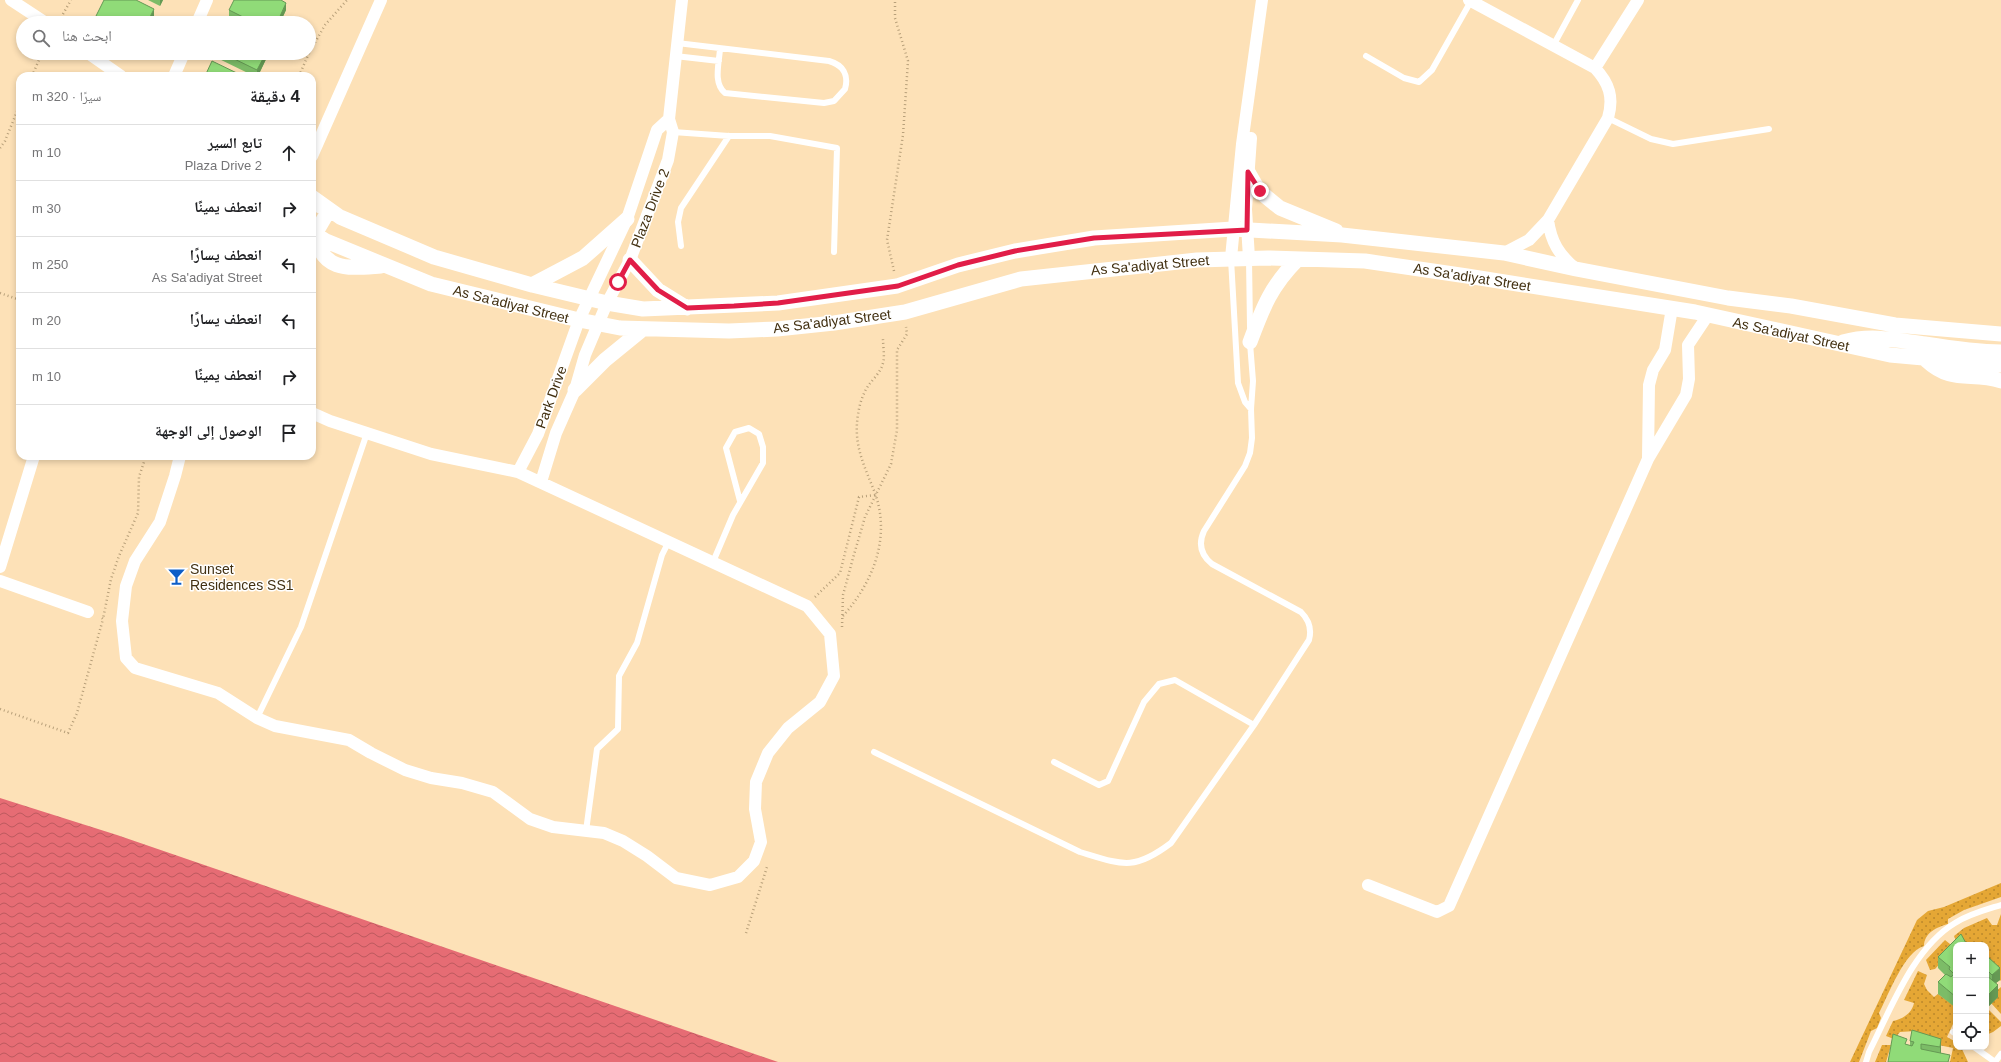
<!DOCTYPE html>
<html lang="ar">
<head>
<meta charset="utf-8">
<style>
  body { margin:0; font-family:Arial,"Noto Naskh Arabic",sans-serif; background:#f6f6f6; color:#202124; direction:rtl }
  .controls { position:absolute; right:12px; bottom:12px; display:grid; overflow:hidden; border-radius:8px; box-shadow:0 2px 6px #0003 }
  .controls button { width:36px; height:36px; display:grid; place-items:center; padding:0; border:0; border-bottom:1px solid #e0e0e0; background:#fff; color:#202124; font:20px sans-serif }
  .stop { position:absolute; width:12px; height:12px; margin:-9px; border:3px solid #e11d48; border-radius:50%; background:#fff }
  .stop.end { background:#e11d48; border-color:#fff; box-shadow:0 1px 4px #0008 }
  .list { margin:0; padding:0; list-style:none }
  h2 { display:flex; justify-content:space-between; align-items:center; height:52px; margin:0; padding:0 16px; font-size:17px }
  h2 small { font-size:13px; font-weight:400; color:#757577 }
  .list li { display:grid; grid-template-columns:26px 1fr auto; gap:12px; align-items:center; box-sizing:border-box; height:56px; padding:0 16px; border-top:1px solid #e0e0e0 }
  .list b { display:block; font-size:15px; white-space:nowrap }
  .list p { margin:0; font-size:13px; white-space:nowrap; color:#757577 }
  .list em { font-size:13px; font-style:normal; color:#757577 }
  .icon { flex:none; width:22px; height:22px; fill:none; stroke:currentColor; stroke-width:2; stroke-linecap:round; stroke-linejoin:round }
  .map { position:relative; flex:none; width:2001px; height:1062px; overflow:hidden; direction:ltr }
  .search { position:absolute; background:#fff; box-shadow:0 2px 6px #0003; left:16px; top:16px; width:300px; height:44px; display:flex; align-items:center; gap:10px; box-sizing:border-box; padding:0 14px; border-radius:22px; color:#757577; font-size:15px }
  .panel { position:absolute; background:#fff; box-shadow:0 2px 6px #0003; left:16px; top:72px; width:300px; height:388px; border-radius:12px; direction:rtl }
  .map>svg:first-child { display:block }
</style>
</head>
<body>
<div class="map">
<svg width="2001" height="1062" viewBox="0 0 2001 1062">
  <defs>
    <pattern id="grass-dots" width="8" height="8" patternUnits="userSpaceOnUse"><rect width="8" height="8" fill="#e5a735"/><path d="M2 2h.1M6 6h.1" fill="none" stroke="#bb882b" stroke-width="1.8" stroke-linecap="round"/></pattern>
    <pattern id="water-waves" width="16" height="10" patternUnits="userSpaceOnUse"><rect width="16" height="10" fill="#e66c74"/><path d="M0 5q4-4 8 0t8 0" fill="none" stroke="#bc595e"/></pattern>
  </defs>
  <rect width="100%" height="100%" fill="#fde1b7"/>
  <path fill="url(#grass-dots)" d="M2001 883V897L1964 910 1948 919V924C1937 927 1924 933 1924 946 1904 952 1889 994 1879 1013L1881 1018 1877 1028 1871 1031 1859 1062H1850L1917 920 1928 911 1944 907Z
    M2001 914V981L1986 965V945H1972L1956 941 1954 936 1964 928 1987 918 1992 925H1997Z
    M1945 940 1955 948 1935 969 1930 970 1926 960Z
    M1918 971 1927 975 1924 984 1927 990 1934 997 1938 994 1956 1007V1025L1953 1024 1947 1037 1956 1042V1047H1961L1968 1062H1950L1953 1048 1929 1043 1916 1031 1900 1032 1894 1039 1886 1036 1893 1021C1903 1019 1912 1013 1914 1003L1904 1000Z
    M2001 987V1014L1991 1003 1994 993Z
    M1987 1008 2001 1022V1026L1993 1032 1986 1035Z
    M1882 1045H1891L1886 1062H1875Z"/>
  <path fill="url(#water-waves)" d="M0 798 117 835 778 1062H0Z"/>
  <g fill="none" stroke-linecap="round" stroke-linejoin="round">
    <path stroke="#b8a07a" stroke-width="2.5" stroke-dasharray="1 3" stroke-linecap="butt" d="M59 21 71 0
      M309 53 325 25 347 0
      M32 76 42 53
      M299 76 309 53
      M0 148 5 141 20 104
      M894 271 887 240 903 135 908 61 895 18V0
      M0 293 20 300
      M815 597 840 573 859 497 875 495
      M843 616C873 582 891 538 875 493 866 470 855 449 857 423 858 410 861 397 868 386 873 379 881 372 883 363 885 356 883 346 883 339
      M102 618 103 619 111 579 119 556 138 513 139 477 146 456
      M842 627 843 595 853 558 865 517 891 464 897 430V350L907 334 906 327
      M0 709 68 733 77 713 103 619
      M746 933 767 867"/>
    <path stroke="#fff" stroke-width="6" d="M677 43 829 61C843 65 849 75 845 89L834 101 824 103 725 93C713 83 719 64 720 49
      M1553 46 1578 0
      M675 56 719 61
      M1366 56 1404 78 1419 82 1432 70 1471 1
      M1608 118 1651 139 1673 144 1769 129
      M673 132 729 136H770L837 148 834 252
      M681 246 678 222 681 208 729 136
      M1231 259 1238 383 1245 402 1251 409
      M1249 259 1250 327
      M713 562 733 515 763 463V447L759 434 749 428 735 432 726 448 740 501
      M257 718 301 627 367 433
      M874 752 1080 852C1123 865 1134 871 1171 843L1254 725 1309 640C1312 629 1309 620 1301 612L1212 564C1201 555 1198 544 1204 531L1245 466 1250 453 1252 438 1251 409 1253 381 1250 343
      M1054 762 1099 785 1108 781 1144 702 1159 684 1175 680 1254 725
      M586 831 597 749 618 729 619 676 637 643 662 555 669 541
      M1953 1032 1956 1034
      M1974 1047 1995 1062
      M1866 1062 1869 1052C1891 1009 1913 948 1955 923 1969 914 1985 910 2001 905
      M1995 1062 2001 1054"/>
    <path stroke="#fff" stroke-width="12" d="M11 0 46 23
      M1469 0 1595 68C1609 83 1614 97 1608 118L1548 220 1529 240 1504 253
      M197 23 207 0
      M88 53 121 76
      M1595 68 1638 0
      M174 76 184 53
      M312 156 381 0
      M1548 220C1551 242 1559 255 1576 269
      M1231 258 1242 144 1262 0
      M1249 258 1246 209 1251 138
      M180 456 175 476 160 522 135 561 126 586 122 621 126 658 135 668 218 693 257 718 275 726 349 740 371 753 405 770 431 778 462 783 493 792 530 819 553 827 604 833 623 841 647 856 676 878 710 885 738 877 754 861 761 842 755 809 756 782 768 753 788 728 820 702 834 676 830 634 807 606 518 472 431 454 330 421 312 413
      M1648 458 1649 385 1653 370 1665 350 1672 308
      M518 472 538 434 579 320 627 219 657 130 669 119
      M541 482 556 433 575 390 585 355 607 303 630 260 668 160 673 132 669 119 682 0
      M0 567 34 456
      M0 581 88 612
      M1368 885 1437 912 1449 906 1648 459 1686 395 1689 379 1688 345 1708 315"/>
    <path stroke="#fff" stroke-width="15" d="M1248 172 1259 191 1280 208 1336 231
      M312 197 340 217 434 257 532 285 607 303 643 309 778 303 897 286 958 265 1015 251 1094 238 1233 229 1342 235 1504 253 1576 269 1728 298 1791 306 1895 325 2001 334
      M320 206 329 210 315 234C322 273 350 268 381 266
      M312 232 326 241 431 284 579 320 620 328 729 331 777 329 834 323 905 312 1021 279 1197 260 1268 258 1365 261 1467 276 1695 312 1890 355 2001 365
      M630 260 658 290 687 308
      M532 285 583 258 627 219
      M1250 342C1263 307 1271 286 1298 259
      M1843 342C1871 334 1896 340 1925 344 1950 348 1975 352 2001 352
      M1926 360C1953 385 1971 371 2001 381
      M575 390 605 360 643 329"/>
  </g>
  <path fill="#7cbc67" d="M148 0H163L160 6Z
    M229 10H286L280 23H239L229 18Z
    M96 16H154L151 23H96Z
    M213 53H269L258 76H254L213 56Z
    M1956 945V1008L1938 994V982L1945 975 1938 968V957Z
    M1986 953 2000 980 1996 983 1998 997 1986 1009Z
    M1941 1039V1053L1950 1062 1907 1045 1910 1046V1041Z"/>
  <path fill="#659954" d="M160 0H163L160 6Z
    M286 3V10L280 23H277Z
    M154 9V16L151 23H147Z
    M266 53H269L258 76H257V70Z
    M2000 968V980L1992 986V975Z
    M1998 985V997L1986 1009V997Z
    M1941 1039V1051L1940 1059V1047Z"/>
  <path fill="#90db78" stroke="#659954" d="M104 0H136L154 9 147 23H110L96 16Z
    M234 0H281L286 3 277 23H255L229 10Z
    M227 20 234 23H225Z
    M222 53H266L257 70Z
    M212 61 243 76H205Z
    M1961 934 1967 945H1956V997L1938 982 1946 974 1951 977 1954 974 1949 969 1950 967 1938 957Z
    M1986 953 1988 957 2000 968 1992 975 1986 969Z
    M1986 975 1998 985 1986 997Z
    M1912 1030 1941 1039 1940 1047 1921 1044V1049L1950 1055 1948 1062H1888L1893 1034 1907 1039 1905 1044 1912 1046 1914 1042 1910 1041Z"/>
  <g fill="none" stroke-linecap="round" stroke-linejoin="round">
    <path stroke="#e11d48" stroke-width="5" d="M618 282 630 260 658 290 687 308 734 306 778 303 898 286 958 265 1015 251 1094 238 1247 230 1248 172 1260 191"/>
  </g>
  <defs>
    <symbol id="bar-bare" viewBox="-9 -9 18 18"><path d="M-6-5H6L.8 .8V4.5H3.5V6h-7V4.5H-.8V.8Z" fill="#0d5ec8" stroke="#fff" stroke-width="2.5" paint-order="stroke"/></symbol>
  </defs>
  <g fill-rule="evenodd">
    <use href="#bar-bare" x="164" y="564" width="25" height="25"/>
  </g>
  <g text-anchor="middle" stroke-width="3" stroke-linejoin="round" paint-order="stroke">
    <g font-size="14" fill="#423011" stroke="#fff">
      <text transform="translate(650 208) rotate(-69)" y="5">Plaza Drive 2</text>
      <text transform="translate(1150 265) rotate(-5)" y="5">As Sa'adiyat Street</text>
      <text transform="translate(1472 277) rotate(9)" y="5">As Sa'adiyat Street</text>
      <text transform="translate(511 304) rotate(14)" y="5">As Sa'adiyat Street</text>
      <text transform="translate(832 321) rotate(-7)" y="5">As Sa'adiyat Street</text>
      <text transform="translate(1791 334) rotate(12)" y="5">As Sa'adiyat Street</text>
      <text transform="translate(551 397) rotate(-70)" y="5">Park Drive</text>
    </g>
    <g font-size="14" fill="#423011" stroke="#fff" text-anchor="start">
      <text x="190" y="574">Sunset<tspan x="190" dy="16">Residences SS1</tspan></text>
    </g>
  </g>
</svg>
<div class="controls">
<button>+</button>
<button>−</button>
<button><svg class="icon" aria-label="locate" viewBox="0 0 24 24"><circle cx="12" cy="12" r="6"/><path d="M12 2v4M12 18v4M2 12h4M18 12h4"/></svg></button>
</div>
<div class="stop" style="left:618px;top:282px"></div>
<div class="stop end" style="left:1260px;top:191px"></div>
<div class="search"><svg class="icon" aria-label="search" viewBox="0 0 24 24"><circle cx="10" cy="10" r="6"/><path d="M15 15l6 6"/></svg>ابحث هنا</div>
<section class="panel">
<h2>4 دقيقة<small>سيرًا · 320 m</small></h2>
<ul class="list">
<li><svg class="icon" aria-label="ahead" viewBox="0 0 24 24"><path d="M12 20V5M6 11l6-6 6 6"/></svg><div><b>تابع السير</b><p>Plaza Drive 2</p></div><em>10 m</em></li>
<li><svg class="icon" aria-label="right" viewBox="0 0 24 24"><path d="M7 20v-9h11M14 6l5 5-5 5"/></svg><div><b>انعطف يمينًا</b></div><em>30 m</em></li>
<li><svg class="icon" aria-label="left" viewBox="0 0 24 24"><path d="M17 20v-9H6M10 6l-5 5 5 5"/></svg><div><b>انعطف يسارًا</b><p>As Sa'adiyat Street</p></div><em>250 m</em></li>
<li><svg class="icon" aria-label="left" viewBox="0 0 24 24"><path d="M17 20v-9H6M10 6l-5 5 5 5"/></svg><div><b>انعطف يسارًا</b></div><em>20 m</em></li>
<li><svg class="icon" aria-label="right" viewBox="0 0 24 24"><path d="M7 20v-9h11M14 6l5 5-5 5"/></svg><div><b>انعطف يمينًا</b></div><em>10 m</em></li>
<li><svg class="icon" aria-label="arrive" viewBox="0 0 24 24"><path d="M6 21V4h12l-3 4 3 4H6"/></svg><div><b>الوصول إلى الوجهة</b></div></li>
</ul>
</section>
</div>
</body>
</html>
